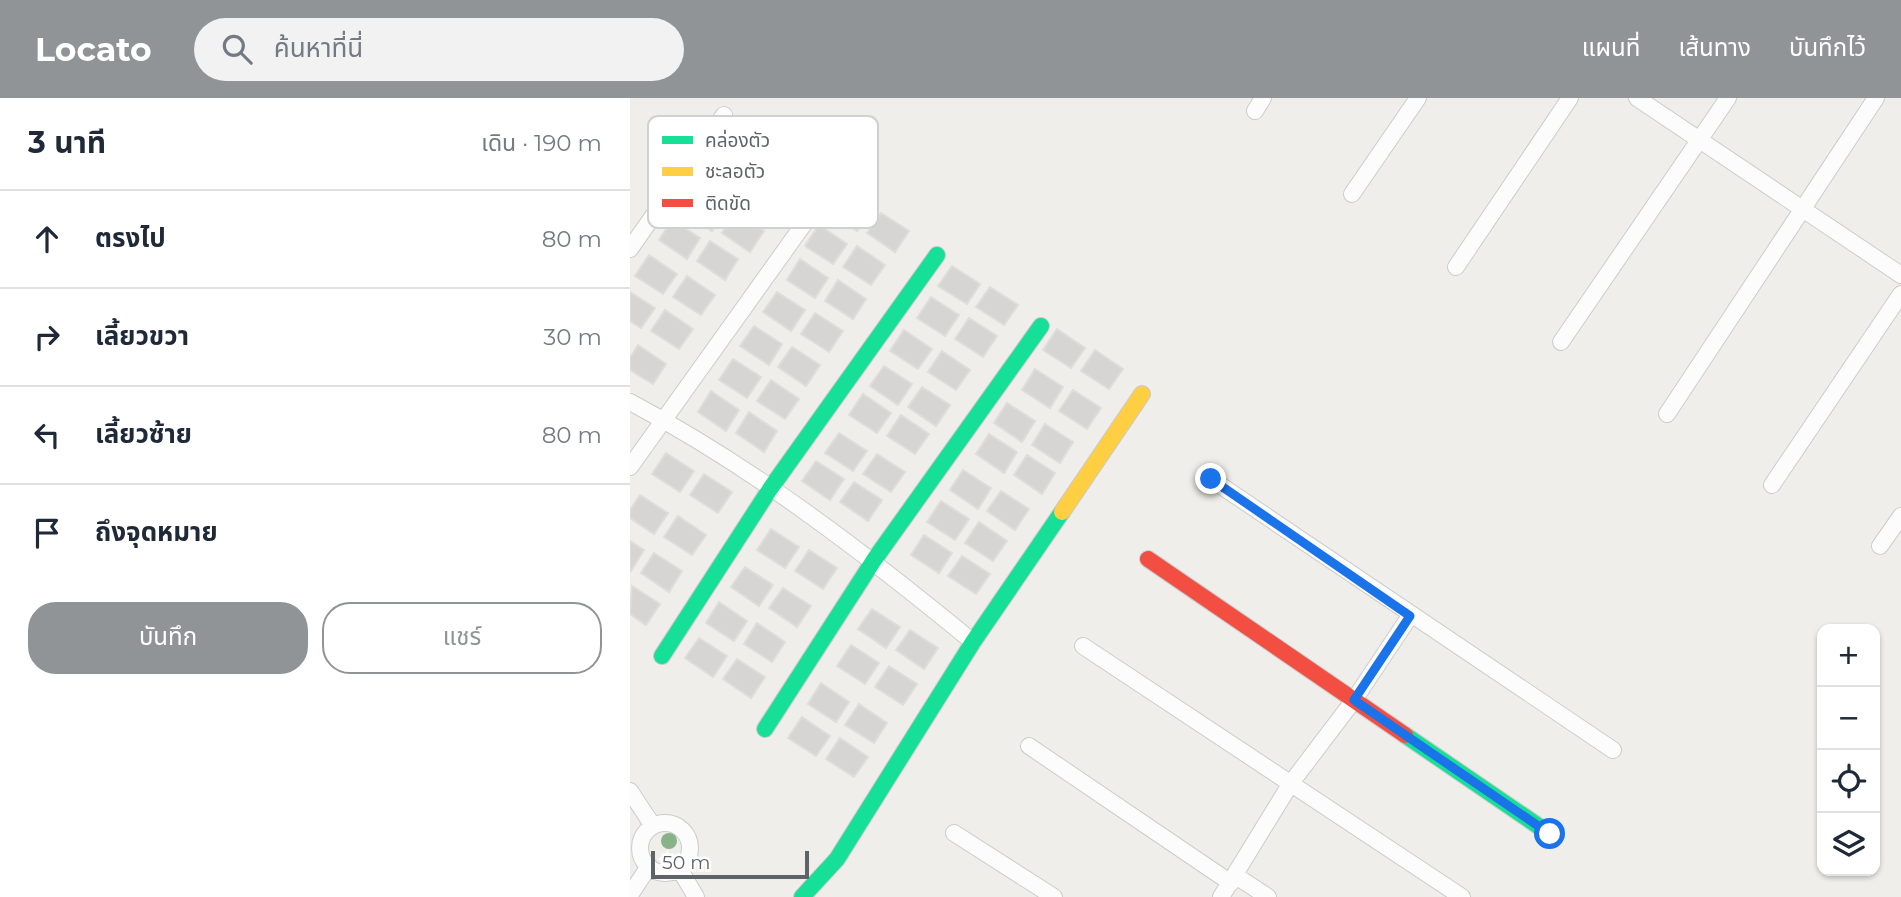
<!DOCTYPE html>
<html lang="th">
<head>
<meta charset="utf-8">
<style>
	:root { --surface:#fff; --page:#f2f2f3; --text:#1f2937; --muted:#747a83; --line:#e0e1e3; --accent:#919496 }
	body { margin:0; font-family:Montserrat,"Noto Sans Thai",sans-serif; background:var(--page); color:var(--text) }
	.controls { position:absolute; right:21px; bottom:21px; display:grid; overflow:hidden; border-radius:14px; box-shadow:0 2px 5px #0004 }
	.controls button { width:63px; height:63px; display:grid; place-items:center; padding:0; border:0; border-bottom:2px solid var(--line); background:var(--surface); color:var(--text); font:35px sans-serif }
	.scale { position:absolute; left:21px; bottom:18px; width:158px; box-sizing:border-box; padding-left:7px; border:4px solid #5f6368; border-top:0; font-size:19px; line-height:24px; white-space:nowrap; color:#5f6368; -webkit-text-stroke:5px #fff; paint-order:stroke }
	.stop { position:absolute; width:21px; height:21px; margin:-16px; border:5px solid #1a73e8; border-radius:50%; background:#fff }
	.stop.end { background:#1a73e8; border-color:#fff; box-shadow:0 2px 7px #0008 }
	.list { margin:0; padding:0; list-style:none }
	h2 { display:flex; justify-content:space-between; align-items:center; height:91px; margin:0; padding:0 28px; font-size:30px }
	h2 small { font-size:23px; font-weight:400; color:var(--muted) }
	.list li { display:grid; grid-template-columns:46px 1fr auto; gap:21px; align-items:center; box-sizing:border-box; height:98px; padding:0 28px; border-top:2px solid var(--line) }
	.list b { display:block; font-size:26px; white-space:nowrap }
	.list em { font-size:23px; font-style:normal; color:var(--muted) }
	.actions { display:flex; gap:14px; padding:21px 28px }
	.actions a { flex:1; padding:16px 0; border:2px solid var(--accent); border-radius:28px; text-align:center; font-size:24px; color:var(--accent) }
	.actions .main { background:var(--accent); color:#fff }
	.icon { flex:none; width:38px; height:38px; fill:none; stroke:currentColor; stroke-width:2; stroke-linecap:round; stroke-linejoin:round }
	.map { position:relative; flex:none; width:1271px; height:799px; overflow:hidden }
	header { display:flex; align-items:center; gap:42px; box-sizing:border-box; height:98px; padding:0 35px; background:var(--accent); color:#fff }
	header strong { font-size:33px }
	nav { display:flex; gap:38px; margin-inline-start:auto; font-size:24px }
	.search { width:490px; height:63px; background:var(--page); display:flex; align-items:center; gap:18px; box-sizing:border-box; padding:0 24px; border-radius:38px; color:var(--muted); font-size:26px }
	main { display:flex }
	aside { flex:1; background:var(--surface) }
	.map>svg:first-child { display:block }
	.building { fill:#d6d5d3; stroke:#deddd9; stroke-width:2 }
	.lines { fill:none; stroke-linecap:round; stroke-linejoin:round }
	.street-casing { stroke:#cbcccc; stroke-width:18 }
	.fast-casing { stroke:#cacacb; stroke-width:18 }
	.slow-casing { stroke:#cacacb; stroke-width:18 }
	.jam-casing { stroke:#cacacb; stroke-width:18 }
	.street { stroke:#fdfcfc; stroke-width:16 }
	.fast { stroke:#16e098; stroke-width:16 }
	.slow { stroke:#ffcf43; stroke-width:16 }
	.jam { stroke:#f24e42; stroke-width:16 }
	.tree { fill:#88b388 }
	.route { stroke:#1a73e8; stroke-width:9 }
	.key { fill:#fff; stroke:#cfd0d2; stroke-width:2 }
	.key-label { font-size:19px; fill:#5f6368 }
</style>
</head>
<body>
<header>
<strong>Locato</strong>
<div class="search"><svg class="icon" aria-label="search" viewBox="0 0 24 24"><circle cx="10" cy="10" r="6"/><path d="M15 15l6 6"/></svg>ค้นหาที่นี่</div>
<nav><a>แผนที่</a><a>เส้นทาง</a><a>บันทึกไว้</a></nav>
</header>
<main>
<aside>
<h2>3 นาที<small>เดิน · 190 m</small></h2>
<ul class="list">
<li><svg class="icon" aria-label="ahead" viewBox="0 0 24 24"><path d="M12 20V5M6 11l6-6 6 6"/></svg><div><b>ตรงไป</b></div><em>80 m</em></li>
<li><svg class="icon" aria-label="right" viewBox="0 0 24 24"><path d="M7 20v-9h11M14 6l5 5-5 5"/></svg><div><b>เลี้ยวขวา</b></div><em>30 m</em></li>
<li><svg class="icon" aria-label="left" viewBox="0 0 24 24"><path d="M17 20v-9H6M10 6l-5 5 5 5"/></svg><div><b>เลี้ยวซ้าย</b></div><em>80 m</em></li>
<li><svg class="icon" aria-label="arrive" viewBox="0 0 24 24"><path d="M6 21V4h12l-3 4 3 4H6"/></svg><div><b>ถึงจุดหมาย</b></div></li>
</ul>
<div class="actions"><a class="main">บันทึก</a><a>แชร์</a></div>
</aside>
<div class="map">
<svg width="1271" height="799" viewBox="0 0 1271 799">
	<rect width="100%" height="100%" fill="#efeeea"/>
	<!-- building -->
	<path class="building" d="M68,94L96,112L82,133L54,114Z
		M213,94L241,112L227,133L199,114Z
		M106,115L134,133L120,154L92,135Z
		M251,115L279,133L265,154L237,135Z
		M42,122L70,140L57,161L29,142Z
		M189,127L217,146L203,166L175,148Z
		M80,143L108,161L95,182L67,163Z
		M227,148L255,167L241,187L213,169Z
		M19,157L47,176L33,196L5,178Z
		M170,161L198,180L185,200L157,182Z
		M322,168L350,186L337,206L308,188Z
		M57,178L85,197L71,217L43,199Z
		M208,182L236,201L223,221L195,203Z
		M360,189L388,207L374,227L346,209Z
		M0,194L25,210L11,230L0,223Z
		M147,194L175,212L161,233L133,214Z
		M301,199L329,217L315,238L287,220Z
		M35,212L63,231L49,251L21,233Z
		M185,215L213,233L199,254L171,236Z
		M339,220L367,238L353,259L325,241Z
		M124,228L152,246L139,267L110,248Z
		M427,231L455,250L441,270L413,252Z
		M274,232L302,251L288,271L260,253Z
		M8,247L36,266L23,286L0,272V260Z
		M162,249L190,267L176,288L148,269Z
		M465,252L493,271L479,291L451,273Z
		M312,253L340,272L326,292L298,274Z
		M103,261L131,279L117,300L89,282Z
		M254,268L282,286L268,307L240,288Z
		M405,271L433,289L420,310L392,292Z
		M141,282L169,301L155,321L127,303Z
		M292,289L320,307L306,328L278,309Z
		M443,292L471,310L457,331L429,313Z
		M81,293L109,312L96,333L68,314Z
		M233,296L261,315L247,335L219,317Z
		M377,305L405,323L392,344L364,325Z
		M119,314L147,333L134,354L106,335Z
		M271,317L299,336L285,356L257,338Z
		M415,326L443,344L430,365L402,347Z
		M209,335L237,353L223,373L195,355Z
		M359,336L387,354L374,375L346,356Z
		M36,355L64,373L50,394L22,376Z
		M247,356L275,374L261,394L233,376Z
		M397,357L425,375L412,396L384,377Z
		M186,363L214,381L200,402L172,383Z
		M333,372L361,390L348,411L320,392Z
		M74,376L102,394L88,415L60,397Z
		M224,384L252,402L238,423L210,404Z
		M371,393L399,411L385,432L357,413Z
		M10,397L38,415L24,436L0,420V412Z
		M311,403L339,421L325,442L297,424Z
		M48,418L76,437L62,457L34,439Z
		M349,424L377,443L363,463L335,445Z
		M141,431L169,449L155,470L127,452Z
		M294,437L322,455L309,475L281,457Z
		M0,443L14,452L1,473L0,472Z
		M179,452L207,470L193,491L165,473Z
		M24,455L52,473L39,494L11,475Z
		M332,458L360,476L346,496L318,478Z
		M115,469L143,487L129,508L101,489Z
		M2,488L30,506L16,527L0,516Z
		M153,490L181,508L167,529L139,510Z
		M89,504L117,523L104,543L76,525Z
		M242,511L270,529L256,550L228,531Z
		M127,525L155,544L142,564L114,546Z
		M280,532L308,550L294,571L266,552Z
		M69,540L97,558L83,579L55,560Z
		M221,547L249,565L235,586L207,568Z
		M107,561L135,579L121,600L93,581Z
		M259,568L287,586L273,607L245,589Z
		M191,585L219,604L206,624L178,606Z
		M229,606L257,625L244,645L215,627Z
		M172,619L200,638L186,658L158,640Z
		M210,640L238,659L224,679L196,661Z"/>
	<g class="lines">
		<defs>
			<path id="street" d="M1007,0L1271,177
				M625,13L633,0
				M722,96L788,0
				M0,151L94,17
				M826,169L940,0
				M931,244L1098,0
				M0,304C123,369 236,456 343,544
				M1037,316L1246,0
				M0,369L206,81
				M581,381L983,652
				M1142,387L1271,196
				M1250,448L1271,418
				M453,548L832,799
				M399,648L601,785
				M0,693L23,728
				M10 750a25 25 0 1 1 50 0a25 25 0 1 1-50 0Z
				M324,735L424,799
				M49,770L66,799
				M606,778L638,799
				M0,797L19,768
				M591,799L661,685L724,602L780,518"/>
			<path id="fast" d="M32,558L140,391L307,157
				M135,631L244,462L411,228
				M775,637L920,736
				M172,799L207,761L343,544L432,414"/>
			<path id="slow" d="M432,414L512,296"/>
			<path id="jam" d="M518,461L775,637"/>
		</defs>
		<!-- street casing -->
		<use href="#street" class="street-casing"/>
		<!-- fast casing -->
		<use href="#fast" class="fast-casing"/>
		<!-- slow casing -->
		<use href="#slow" class="slow-casing"/>
		<!-- jam casing -->
		<use href="#jam" class="jam-casing"/>
		<!-- street -->
		<use href="#street" class="street"/>
		<!-- fast -->
		<use href="#fast" class="fast"/>
		<!-- slow -->
		<use href="#slow" class="slow"/>
		<!-- jam -->
		<use href="#jam" class="jam"/>
	</g>
	<!-- trees -->
	<circle class="tree" cx="39" cy="743" r="8"/>
	<g class="lines">
		<!-- route -->
		<path class="route" d="M581,381L780,518L724,602L920,736"/>
	</g>
	<!-- legend -->
	<rect x="18" y="18" width="230" height="112" rx="10" class="key"/>
	<rect x="32" y="38" width="31" height="8" fill="#16e098"/>
	<rect x="32" y="69" width="31" height="9" fill="#ffcf43"/>
	<rect x="32" y="101" width="31" height="8" fill="#f24e42"/>
	<g class="key-label">
		<text x="75" y="49">คล่องตัว</text>
		<text x="75" y="80">ชะลอตัว</text>
		<text x="75" y="112">ติดขัด</text>
	</g>
</svg>
<div class="controls">
<button>+</button>
<button>−</button>
<button><svg class="icon" aria-label="locate" viewBox="0 0 24 24"><circle cx="12" cy="12" r="6"/><path d="M12 2v4M12 18v4M2 12h4M18 12h4"/></svg></button>
<button><svg class="icon" aria-label="layers" viewBox="0 0 24 24"><path d="M12 4l9 5-9 5-9-5zM3 14l9 5 9-5"/></svg></button>
</div>
<div class="scale">50 m</div>
<div class="stop" style="left:920px;top:736px"></div>
<div class="stop end" style="left:581px;top:381px"></div>
</div>
</main>
</body>
</html>
